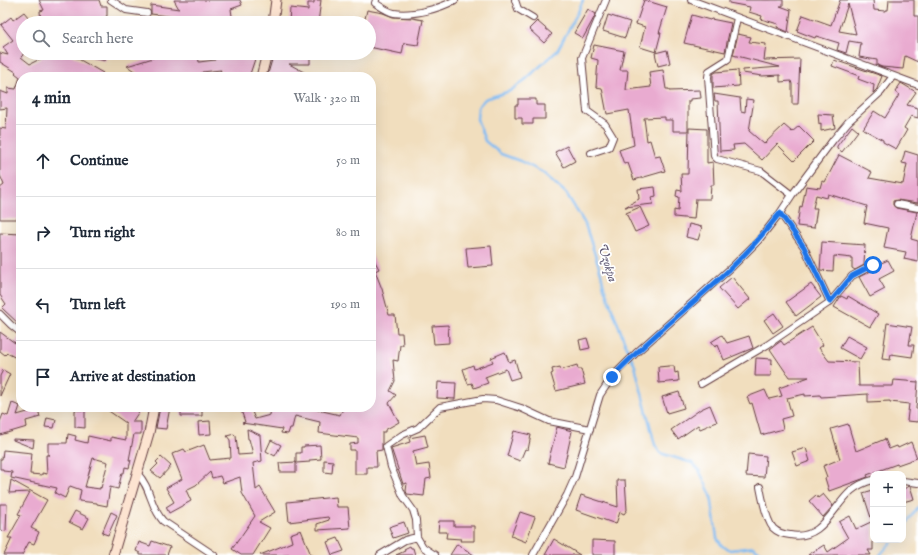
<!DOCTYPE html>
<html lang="en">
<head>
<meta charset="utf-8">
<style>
	:root { --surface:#fff; --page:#f6f6f7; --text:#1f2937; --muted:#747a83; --line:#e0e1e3 }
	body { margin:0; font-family:"IM FELL English",serif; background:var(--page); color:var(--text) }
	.controls { position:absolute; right:12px; bottom:12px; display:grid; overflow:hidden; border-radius:8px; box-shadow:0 4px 16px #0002 }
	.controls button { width:36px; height:36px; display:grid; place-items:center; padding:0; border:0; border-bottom:1px solid var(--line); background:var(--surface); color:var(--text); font:20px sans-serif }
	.stop { position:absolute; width:12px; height:12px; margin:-9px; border:3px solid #1a73e8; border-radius:50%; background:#fff }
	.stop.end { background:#1a73e8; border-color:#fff; box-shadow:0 1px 4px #0008 }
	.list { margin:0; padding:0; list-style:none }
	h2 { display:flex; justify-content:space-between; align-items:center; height:52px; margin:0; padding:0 16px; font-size:17px }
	h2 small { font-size:13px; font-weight:400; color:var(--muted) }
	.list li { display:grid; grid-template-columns:26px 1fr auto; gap:12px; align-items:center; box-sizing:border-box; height:72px; padding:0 16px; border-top:1px solid var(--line) }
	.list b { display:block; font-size:15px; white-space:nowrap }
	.list em { font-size:13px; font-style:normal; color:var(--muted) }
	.icon { flex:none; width:22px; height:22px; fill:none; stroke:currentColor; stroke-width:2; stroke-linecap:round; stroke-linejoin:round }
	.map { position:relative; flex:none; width:918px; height:555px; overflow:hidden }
	.search { position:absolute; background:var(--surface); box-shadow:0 4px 16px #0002; left:16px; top:16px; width:360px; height:44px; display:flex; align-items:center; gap:10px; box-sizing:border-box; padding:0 14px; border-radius:22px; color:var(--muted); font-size:15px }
	.panel { position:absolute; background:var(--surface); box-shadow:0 4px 16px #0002; left:16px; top:72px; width:360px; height:340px; border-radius:16px }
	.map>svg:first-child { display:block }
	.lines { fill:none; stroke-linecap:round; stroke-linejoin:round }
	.stream { stroke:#81bcf3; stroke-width:2.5 }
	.building { fill:#e9abd0; fill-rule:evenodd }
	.minor-casing { stroke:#633c41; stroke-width:8 }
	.secondary-casing { stroke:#633c41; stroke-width:11 }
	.minor { stroke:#fff; stroke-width:6 }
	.secondary { stroke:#fde4d1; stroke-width:9 }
	.route { stroke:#1a73e8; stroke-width:5 }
	.labels { text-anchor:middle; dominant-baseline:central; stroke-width:3.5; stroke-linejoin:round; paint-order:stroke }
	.water-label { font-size:13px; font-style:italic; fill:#5d5671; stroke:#fff }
</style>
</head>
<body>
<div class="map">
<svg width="918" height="555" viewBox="0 0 918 555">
	<rect width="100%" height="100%" fill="#fff"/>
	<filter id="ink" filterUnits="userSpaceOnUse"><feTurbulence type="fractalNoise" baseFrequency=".025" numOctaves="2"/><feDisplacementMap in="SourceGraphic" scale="8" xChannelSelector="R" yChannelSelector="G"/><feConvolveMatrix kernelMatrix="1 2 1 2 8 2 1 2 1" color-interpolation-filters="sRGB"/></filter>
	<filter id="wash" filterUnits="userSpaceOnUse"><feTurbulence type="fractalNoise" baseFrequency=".012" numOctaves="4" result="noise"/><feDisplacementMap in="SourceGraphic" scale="16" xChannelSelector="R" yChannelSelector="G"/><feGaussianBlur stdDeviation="0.9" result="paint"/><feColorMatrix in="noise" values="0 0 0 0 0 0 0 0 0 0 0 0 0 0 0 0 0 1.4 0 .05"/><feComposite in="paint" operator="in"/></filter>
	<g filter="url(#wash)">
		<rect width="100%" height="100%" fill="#f1debe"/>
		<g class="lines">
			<!-- stream -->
			<path class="stream" d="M583,0L578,12L557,51L525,80L510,91L485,99L478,107L477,119L485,141L501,154L520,161L542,172L566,193L585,224L601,273L604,287L625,343L635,366L655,445L660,453L692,463L699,470L711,495L717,538L722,546L730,550L753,547L765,555
				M903,528L918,507
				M880,555L893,540"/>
		</g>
		<g id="blocks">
			<!-- building -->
			<path class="building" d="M39,0H99L101,6H107V16H106V23H41L40,11L44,10Z
				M174,0H240L242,5L231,9L233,23L182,21V18L175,19V17L151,14V5L179,9Z
				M314,0H321L318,23L289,22L290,8L308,10V3H314Z
				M644,0L667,7L659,33H661L656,52L640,47L645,27L636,24Z
				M729,0H783V6H780L791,10L788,32L777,27L778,24L761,19L762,16L749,12L750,7L729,3Z
				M840,0H873L874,10L886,11V10H888L889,0H914V16H918V62L905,56L903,69L882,67L877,65V60L859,57L861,43L849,41L846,53L837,50L839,43L816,36L815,38L797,31L803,15L831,25ZM848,4L856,34L839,31Z
				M588,9L596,14L583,38L574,33Z
				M367,10L383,13L393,17L412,18L423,20L418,45L404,43L402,54L369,47V23H364Z
				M24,12L33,23H23V55L21,57L30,64L42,58L39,53H68L103,73L100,77H21V219H0V188L4,185L0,175V128L6,129L7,108L0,109V91L8,94V88L16,89L20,77L15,73L16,72L0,62V53L8,55L3,47L13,40L1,25L11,17L13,20Z
				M608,15L630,22L625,38L603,31Z
				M692,15L710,20L711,19L731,23L725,52L684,43Z
				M537,21L552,34L544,43L529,29Z
				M738,34L751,37L749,42L766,44L764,60L800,59L798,104H792V84L791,81L780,82V75L762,76L743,73V70L780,67L733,55Z
				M594,45L624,51L620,70H628L626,90L651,87L649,72L663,70L666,89H669V91L700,90L701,98L690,99V101H688V131H673V120H665V117L644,118L647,141L650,140L655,157L660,156L665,171L634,180L628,163L624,164L619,150L634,145L629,110L607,114L602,88L596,87L598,60L591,58Z
				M667,50L670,63L658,66L655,53Z
				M84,53H107L105,61L84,55Z
				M159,53H193V55H198L199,62L215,60L214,53H236L248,56L249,53H257L249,77H233L220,72L221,70L202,72L203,77H143L127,66L153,58L152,55Z
				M274,53H310V64H289L313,77H267Z
				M834,60L882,76L877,89L873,93L874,85L858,79L859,76L832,66Z
				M738,70L739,86L713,88V74L716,72Z
				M901,83L916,92L907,105L918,108V118L911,116L904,128L907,130L896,149L883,142V140L863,129L874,111L885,118L899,95L895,92Z
				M714,94L740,98L741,111L745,112L746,99L754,100L749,131L764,144L784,125L792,132L799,126L814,141L794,161L777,144L762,160L744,144L733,145L734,150L720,151L718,101H715Z
				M518,99H536V105H545V119H533V124H522V118H515V105H518Z
				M818,114L833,115L835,128L821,131V123L819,124Z
				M852,126L858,131L842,152L837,148V146Z
				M689,128L707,129V163L713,162L714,185H711L710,199H696L694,219L674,217V210L678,211L679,197L676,196L677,190L682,191L681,174H688Z
				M567,146L575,161L564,167L555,152Z
				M905,151L918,155V203L897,200L893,201V205L896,208L917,212L911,239L918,241V262L904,259L906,252L884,248L888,228L864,223L867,206L828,194L827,198L816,195L813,208H817L814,228L797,226L800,206L802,207L806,186L820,188L822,181L825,182L839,155L872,172L869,178L903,184L907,164L902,163Z
				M655,187L656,196L652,197L653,204L625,207L639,199L638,189Z
				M640,207L649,226L635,232L626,213Z
				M689,224L702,227L698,240L686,237Z
				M0,233L21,234V326L2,308L6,304L0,295Z
				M822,242L865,245L864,265L855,270L852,268V258L834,256L833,271L820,270Z
				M491,246L493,266L468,268L466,248Z
				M371,254L379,269L375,271L382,289L389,315H395L397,333H402L403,345H400L398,361L393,360L395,381L390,391L396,395L389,403L399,422L385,430V432H382V450L376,451L377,467H367V474H355V450H350V444L358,443V438L319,433L320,422L295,416L292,428H290L288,434L281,433L282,429L242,423L245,422L240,407H250L255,419L270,415L271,407H305L340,415L344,407H371Z
				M888,260L894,271L879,279L885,289L870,297L859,277L875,269L877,265Z
				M732,277L750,299L738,309L719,288Z
				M811,284L821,297L796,316L786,302Z
				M841,296L847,299L848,296L878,314L870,327L834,307Z
				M774,313L783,326L773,333L764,320Z
				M887,323L912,327L909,345H914L912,357L891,354L890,360L882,359Z
				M448,325L449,343L434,344L432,326Z
				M812,327L823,345L819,348L829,361L858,362L859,386H893L894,380L918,382L916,409H918V422L907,421L909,404L890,402V401L868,402V394L821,397L820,395L805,396V394L787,398L792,416L781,419L783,429L761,435L752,403L750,404L747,397L765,390L769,399L782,396L779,388L809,377H789L770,349L781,341L784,345Z
				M0,332L15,343L19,337H21V353L18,359L7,353L5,355L0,351Z
				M722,335L727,343L749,336L753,348L724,360L718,345L715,347L711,342Z
				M847,336L867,347L860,359L840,348Z
				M587,338L590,348L581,350L579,340Z
				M505,352L509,362L515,360L520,377L510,380L506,369L485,377L488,383L474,388L472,383L468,384L463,369L473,365L474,369L493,362L491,358Z
				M756,358L772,359L771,376H755Z
				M577,365L578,369H581L585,384L556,391L551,374L553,373L552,369L560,367L561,370Z
				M669,366H674L675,373L678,372L679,381L659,383L658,367Z
				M3,370L10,374L0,396V376Z
				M438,382L456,383L455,399L437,398Z
				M679,392L684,408L667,413L662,397Z
				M12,403L20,406L17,415L38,409L40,417L26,421L27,427L0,435V422L3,414L8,416Z
				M710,405L717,422L700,429L698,425L678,439L671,430L701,409Z
				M103,407H142L132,422H141V434H134L129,460H131L129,468L125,467L124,473H122L118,489L110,487L107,506L97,504V503L79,501L81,490L70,486L65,498L55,493L57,488L11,478L12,472L3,471V469H0V459H2L3,450L32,453L30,474L42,475V473L47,474L46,455H49H48V443H67L68,434L76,436L75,440L87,443L88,436L111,441V437L126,440V423ZM93,458L108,462L101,488L100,487V489L85,487Z
				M160,407H170L166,429L156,428Z
				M181,407H202V416H181Z
				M75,410H85V428L75,427Z
				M47,418L56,420L54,428L45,427Z
				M210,421L211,434L199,435L198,422Z
				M848,424L856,451L885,439L889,449L897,446L898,448L911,442L917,458L897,465V464L867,475L868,477L829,491L825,478L827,477L823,466L840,459L831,429Z
				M557,427L572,431L564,467L548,463Z
				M247,429L260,435L262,461L253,463L256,490L260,487L275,512L259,522L270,528L253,555H241L232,549L255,516L242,493L240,477L223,483L220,476L212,478L210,472L196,485L186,490L191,501L169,513L166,507L174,502L166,488L182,479L172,454L184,449L186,452L204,445L210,460L231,458L230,440L227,436L234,434L236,436L238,455L253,454L249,439H248Z
				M514,431L531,435L528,450L525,449L520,461L507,456Z
				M425,435L428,447L413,451L416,466L429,464L431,478L426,479L424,496L407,494L406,491L407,483L403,484L391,448L410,442L409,438Z
				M13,439L34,440L33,448L13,440Z
				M271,440L281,445L275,456L266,451Z
				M320,445L321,459L310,460V462L296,463V453H301V447H304V446Z
				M806,448L810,461L797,466L792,452Z
				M748,454L766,456L764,477L746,476Z
				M161,457L171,466L160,478L151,471L158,464L156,462Z
				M324,460L333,461L332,473L324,472Z
				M296,462V472H280L279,463Z
				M11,480L47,500L31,528L39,532L34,544L29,542L22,555H4L12,538H8L21,515L18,514L30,492L9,493Z
				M617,480H625L627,510L624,514L620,512L616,524L576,510L581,495L618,507Z
				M910,486L914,499L903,502V489Z
				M873,490V521H872L863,493Z
				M823,494L833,506L823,517L809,501L816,495L818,498Z
				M336,497L337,507H348L350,528L317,530V524L329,520L328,517L289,522L287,502Z
				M0,504H7L6,531L0,530Z
				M75,511L89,518L83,529L69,522Z
				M111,512L117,515L108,535L102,533Z
				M520,512L535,517L526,542L511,536Z
				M850,516L856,529L873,521V550H868L871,555H808L824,545L828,552L848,538L839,522Z
				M439,521H454V526H474V541H460L461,539L446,538L447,532H438Z
				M404,522L408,533L393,538L389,527Z
				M301,530L311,555H260L292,542L290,534Z
				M338,538L344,551L332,555L327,542Z
				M554,539L580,555H545Z
				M592,540L615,541V555H592Z
				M152,541L170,547L167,555H140V553L136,551L139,542L150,546Z
				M457,544L474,555H450Z
				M410,546L411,548H413L415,555H396L405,551L404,549Z"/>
		</g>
	</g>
	<g filter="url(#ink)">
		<use href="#blocks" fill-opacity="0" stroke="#633c41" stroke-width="1"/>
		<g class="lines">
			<defs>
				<path id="minor" d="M111,0L126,10L147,13
					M376,0L375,3C381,7 388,12 394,13C411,16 440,9 455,0
					M515,0L518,9L533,18
					M691,0L918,85
					M737,18L728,59L709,71L708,77L714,156L717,159L761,171L792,195
					M591,153L609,147L613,137L605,124L587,111L582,58L606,0
					M897,204L918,208
					M780,213L804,247L830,302
					M0,314L11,325L21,333
					M701,384L767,345L830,302L852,276L873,265
					M137,473C152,489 149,505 163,521L214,555
					M903,481L918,483
					M760,487C762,497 766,520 773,528C778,533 783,534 790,535C822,541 832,508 851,491C858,485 865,482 873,480
					M380,555L405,540L417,537
					M435,555L423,547L417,537L416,520L413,510L403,496L391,467L386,446L402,435L418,428L440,407L483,399L496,400L521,408L549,421L590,429
					M533,555L567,495L575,477L600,395L612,377L636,353L732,267L758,241L780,213L792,195L833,140L848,122L881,92L893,76"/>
				<path id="secondary" d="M273,23L276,0
					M261,77L267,53
					M113,555L149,433L154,407"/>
			</defs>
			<!-- minor casing -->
			<use href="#minor" class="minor-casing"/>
			<!-- secondary casing -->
			<use href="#secondary" class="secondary-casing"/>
			<!-- minor -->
			<use href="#minor" class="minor"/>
			<!-- secondary -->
			<use href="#secondary" class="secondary"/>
		</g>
	</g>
	<g class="lines" filter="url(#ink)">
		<!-- route -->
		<path class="route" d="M612,377C649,338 692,305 731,268C749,251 765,232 780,213L804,247L830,302L852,276L873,265"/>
	</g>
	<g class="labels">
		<!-- water labels -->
		<g class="water-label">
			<text transform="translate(607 263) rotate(73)">Uzokpa</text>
		</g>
	</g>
</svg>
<div class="controls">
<button>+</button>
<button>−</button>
</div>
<div class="stop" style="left:873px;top:265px"></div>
<div class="stop end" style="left:612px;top:377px"></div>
<div class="search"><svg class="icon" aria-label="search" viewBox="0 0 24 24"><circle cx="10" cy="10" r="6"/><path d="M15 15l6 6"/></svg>Search here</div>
<section class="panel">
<h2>4 min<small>Walk · 320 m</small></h2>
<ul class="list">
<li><svg class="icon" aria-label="ahead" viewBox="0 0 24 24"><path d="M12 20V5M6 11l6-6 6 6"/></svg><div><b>Continue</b></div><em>50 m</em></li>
<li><svg class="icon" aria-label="right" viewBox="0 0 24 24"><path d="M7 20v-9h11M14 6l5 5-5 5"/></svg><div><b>Turn right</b></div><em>80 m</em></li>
<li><svg class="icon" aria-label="left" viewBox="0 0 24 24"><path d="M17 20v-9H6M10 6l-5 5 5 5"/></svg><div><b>Turn left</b></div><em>190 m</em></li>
<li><svg class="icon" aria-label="arrive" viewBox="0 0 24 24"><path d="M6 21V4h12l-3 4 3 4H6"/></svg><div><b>Arrive at destination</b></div></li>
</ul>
</section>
</div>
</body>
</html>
